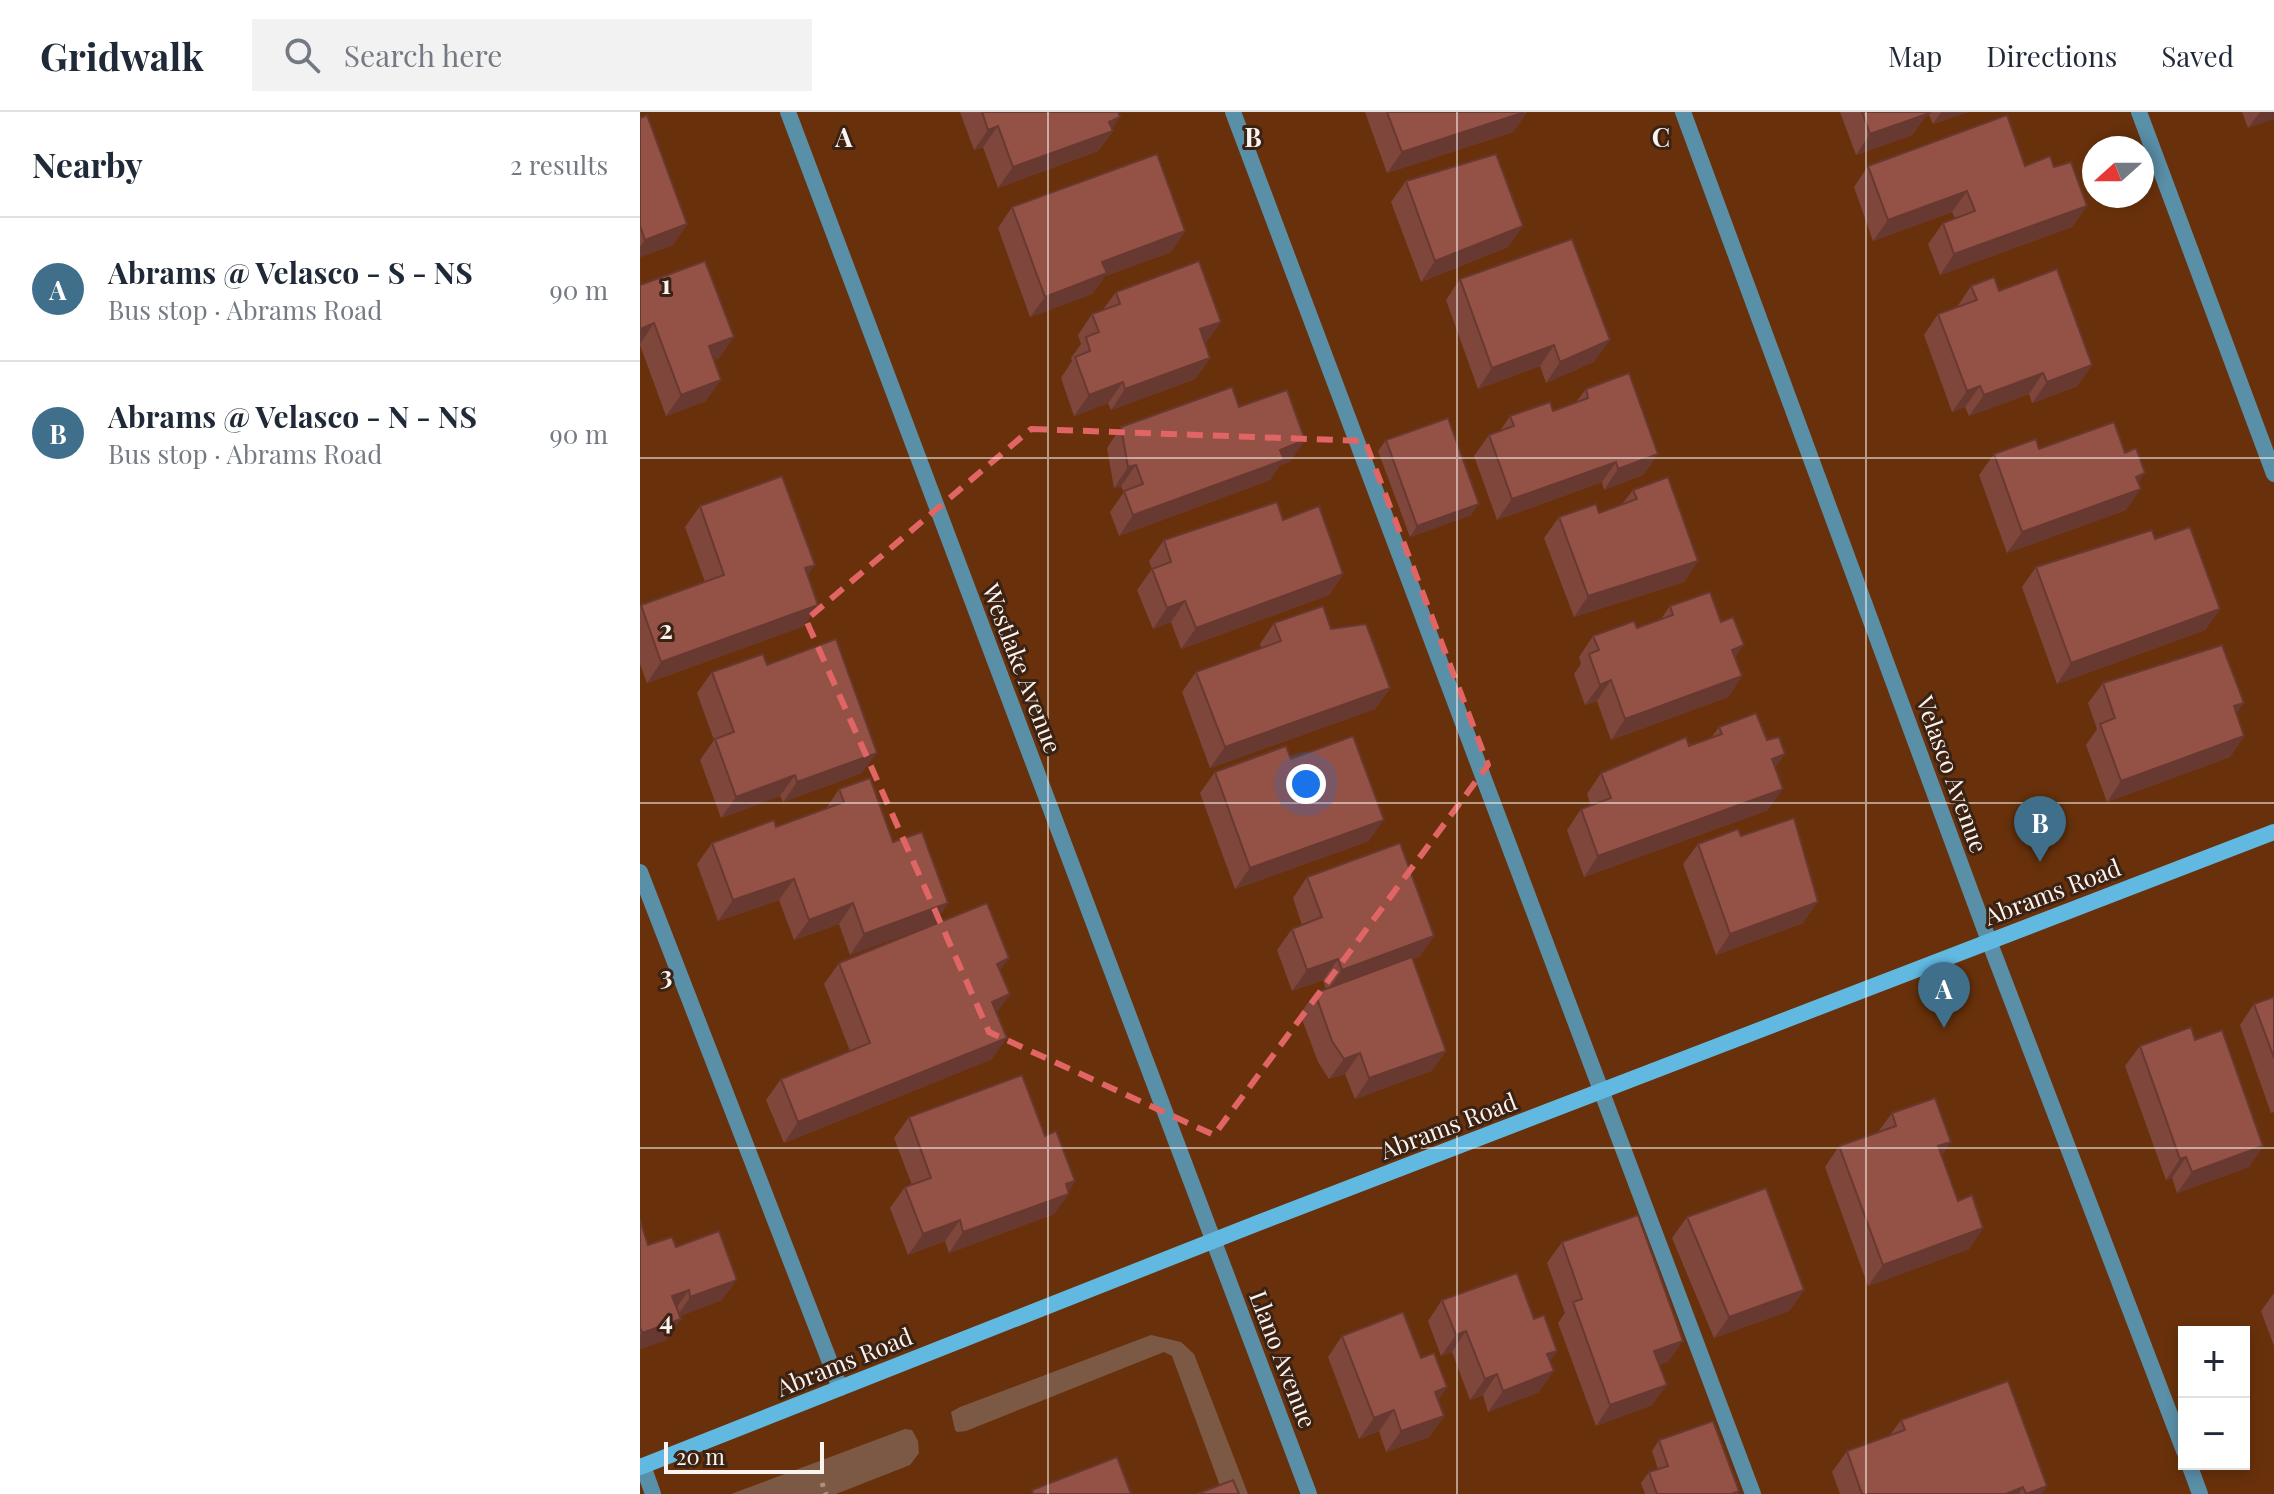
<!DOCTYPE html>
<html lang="en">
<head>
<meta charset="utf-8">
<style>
	:root { --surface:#fff; --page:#f2f2f3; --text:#1f2937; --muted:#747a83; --line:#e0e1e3; --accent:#3f6f8a }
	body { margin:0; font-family:"Playfair Display",serif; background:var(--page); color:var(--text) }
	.controls { position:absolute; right:24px; bottom:24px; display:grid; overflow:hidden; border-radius:0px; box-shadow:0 4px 12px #0003 }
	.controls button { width:72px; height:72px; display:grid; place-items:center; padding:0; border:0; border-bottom:2px solid var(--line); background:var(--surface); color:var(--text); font:40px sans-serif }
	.compass { position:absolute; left:1442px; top:24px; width:72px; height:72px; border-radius:50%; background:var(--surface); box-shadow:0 4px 12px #0003; rotate:249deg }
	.scale { position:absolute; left:24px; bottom:20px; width:160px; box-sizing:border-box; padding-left:8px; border:4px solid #faf3ef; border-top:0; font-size:22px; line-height:28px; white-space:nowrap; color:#faf3ef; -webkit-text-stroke:6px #3b2213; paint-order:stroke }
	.you { position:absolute; left:666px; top:672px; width:28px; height:28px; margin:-20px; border:6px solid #fff; border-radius:50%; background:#1a73e8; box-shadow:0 0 0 12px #1a73e833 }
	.badge { display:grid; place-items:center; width:52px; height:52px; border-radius:50%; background:var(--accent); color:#fff; font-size:26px; font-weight:700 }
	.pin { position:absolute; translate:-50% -66px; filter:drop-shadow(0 2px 4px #0008) }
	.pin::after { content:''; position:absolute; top:42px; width:28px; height:24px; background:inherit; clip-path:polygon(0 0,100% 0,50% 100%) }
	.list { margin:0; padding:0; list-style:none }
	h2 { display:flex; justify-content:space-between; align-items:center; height:104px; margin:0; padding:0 32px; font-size:34px }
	h2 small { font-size:26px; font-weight:400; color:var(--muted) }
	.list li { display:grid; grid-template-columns:52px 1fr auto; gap:24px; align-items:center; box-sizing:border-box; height:144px; padding:0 32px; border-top:2px solid var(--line) }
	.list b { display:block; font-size:30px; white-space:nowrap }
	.list p { margin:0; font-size:26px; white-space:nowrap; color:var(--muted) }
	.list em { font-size:26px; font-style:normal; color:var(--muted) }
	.icon { flex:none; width:44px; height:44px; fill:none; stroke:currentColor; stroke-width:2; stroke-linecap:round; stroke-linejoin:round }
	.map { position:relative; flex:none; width:1634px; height:1382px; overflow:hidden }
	header { display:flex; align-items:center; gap:48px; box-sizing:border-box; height:112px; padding:0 40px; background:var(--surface); border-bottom:2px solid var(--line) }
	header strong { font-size:38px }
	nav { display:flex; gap:44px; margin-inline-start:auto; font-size:28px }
	.search { width:560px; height:72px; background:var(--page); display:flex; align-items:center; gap:20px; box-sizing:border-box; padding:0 28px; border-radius:0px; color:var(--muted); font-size:30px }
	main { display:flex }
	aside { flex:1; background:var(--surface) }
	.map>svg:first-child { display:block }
	.green { fill:#7c5945 }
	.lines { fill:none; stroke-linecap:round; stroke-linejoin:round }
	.path { stroke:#b1927d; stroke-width:5; stroke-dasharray:4 6; stroke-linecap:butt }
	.service { stroke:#5a8fa8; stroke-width:16 }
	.minor { stroke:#5a8fa8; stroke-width:16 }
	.secondary { stroke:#61b9e1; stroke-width:16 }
	.wall { fill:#7f463c }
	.shaded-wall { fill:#683931 }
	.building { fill:#945146; stroke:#683931; stroke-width:2 }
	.marked { fill:none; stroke:#e16564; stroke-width:6; stroke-dasharray:16 10; stroke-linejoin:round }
	.grid { fill:none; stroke:#faf3ef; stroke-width:2; stroke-opacity:0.55 }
	.labels { text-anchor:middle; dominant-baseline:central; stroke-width:6; stroke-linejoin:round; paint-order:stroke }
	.street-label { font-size:24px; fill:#faf3ef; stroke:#3b2213 }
	.grid-label { font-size:26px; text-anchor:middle; font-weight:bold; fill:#faf3ef; stroke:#3b2213; stroke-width:6; stroke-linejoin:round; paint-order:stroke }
</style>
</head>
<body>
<header>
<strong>Gridwalk</strong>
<div class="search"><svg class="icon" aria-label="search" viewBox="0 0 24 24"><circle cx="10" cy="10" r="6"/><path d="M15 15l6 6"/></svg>Search here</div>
<nav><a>Map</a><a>Directions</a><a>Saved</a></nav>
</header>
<main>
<aside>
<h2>Nearby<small>2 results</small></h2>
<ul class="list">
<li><span class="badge">A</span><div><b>Abrams @ Velasco - S - NS</b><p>Bus stop · Abrams Road</p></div><em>90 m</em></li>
<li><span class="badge">B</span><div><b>Abrams @ Velasco - N - NS</b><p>Bus stop · Abrams Road</p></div><em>90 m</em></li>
</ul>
</aside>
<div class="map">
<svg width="1634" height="1382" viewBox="0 0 1634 1382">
	<rect width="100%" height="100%" fill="#68310b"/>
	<!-- green -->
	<path class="green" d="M511,1223L541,1230L554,1242L608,1382H583L532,1244L524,1240L326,1319L317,1320L315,1318L311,1300L320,1295Z
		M265,1317L272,1318L278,1329L279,1341L270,1353L196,1382H91Z"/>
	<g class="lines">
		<!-- path -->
		<path class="path" d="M182,1371L186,1382"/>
		<!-- service -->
		<path class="service" d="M593,0L1113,1382
			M1499,0L1634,362
			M0,760L200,1276
			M3,1354L13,1382"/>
		<!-- minor -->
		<path class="minor" d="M148,0L669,1382
			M1043,0L1349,829L1544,1339
			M1549,1352L1560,1382"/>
		<!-- secondary -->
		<path class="secondary" d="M0,1355L618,1111L1634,720"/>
	</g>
	<!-- wall -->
	<path class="wall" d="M320,0H478L472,17L473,19L458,39L358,76L343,35L334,38Z
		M725,0H887L873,20L747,61Z
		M1200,0H1328L1293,12L1289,3L1285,5L1272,23L1216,43Z
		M1602,0H1634L1608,16Z
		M0,6L47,112L33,133L0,145Z
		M1228,54H1385L1414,55L1447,94L1432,115L1300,163L1288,132L1303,111L1315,106L1312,100L1233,129L1214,75Z
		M766,69L868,135L781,170L751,90Z
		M372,95L545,119L531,140L465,164L452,182L390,205L358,116Z
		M820,167L955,249L906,271L900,254L838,277L806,188Z
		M0,173L94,225L79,246L74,248L66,289L26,304L0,233Z
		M1331,174L1359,179L1438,274L1392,291L1389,282L1329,304L1325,295L1312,300L1284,223L1298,202L1317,195Z
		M476,180L566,231H565L570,246L555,267L471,298L468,291L434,304L421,266L432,249L431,246L441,232L438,223L452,202L462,199Z
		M946,277L1018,342L1003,363L964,378L962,370L857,408L834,344L849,323L860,319L870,304L913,299L936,290Z
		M599,295L651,349L640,353L630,368L479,424L470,400L484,380L481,374L474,376L467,336L481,315Z
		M746,328L831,403L770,425L738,339Z
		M1399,337L1499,371L1486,398L1367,441L1339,363L1354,342Z
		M993,378L1058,449L1044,470L934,505L904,426L919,405L959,401L982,392Z
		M60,394L168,463L164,514L7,571L0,552V494L65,470L45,415Z
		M643,408L703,462L689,483L541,537L531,510L513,517L497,478L512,457L509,449L524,428Z
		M1515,427L1580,497L1565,518L1417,572L1382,475L1396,455Z
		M1030,494L1095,545L1102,564L1088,585L971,628L957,589L945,593L934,562L941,552L939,545L953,524L997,516L1021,507Z
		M634,511L691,517L750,576L735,597L570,656L542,580L556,560L621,536L620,532Z
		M127,553L222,661L143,690L140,684L81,706L60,648L74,628L57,581L72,560Z
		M1463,571L1596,601L1604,624L1590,645L1467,690L1446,633L1457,617L1448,591Z
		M1079,615L1135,656L1128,698L944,765L927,718L941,697L951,694L947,682L961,661L1071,626Z
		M651,647L729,729L595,777L560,681L575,660Z
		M199,677L253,730L308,791L294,812L210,843L199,812L154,828L139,788L78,809L57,752L72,731L136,715L186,697Z
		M1058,732L1163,811L1076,843L1043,752Z
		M667,765L794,824L779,845L773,847L806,939L791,959L715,987L705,962L689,967L678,950L660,902L675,881L686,877L683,868L652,879L637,838L652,817L662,813L653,786Z
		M199,851L360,859L370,882L356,901L352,947L144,1031L126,988L141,967L210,939L184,872Z
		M1634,885V1000L1631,1001L1600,913L1614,892Z
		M1555,928L1623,1034L1609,1055L1537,1081L1532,1066L1526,1068L1485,954L1500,934Z
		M1252,1001L1301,1044L1318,1089L1343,1116L1329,1137L1228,1174L1185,1055L1199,1034L1238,1020Z
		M269,1005L405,1024L435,1069L414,1102L309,1141L305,1129L268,1143L250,1096L265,1075L272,1073L254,1026Z
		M1047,1105L1164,1178L1149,1199L1074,1226L1032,1126Z
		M0,1108L8,1133L36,1135L82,1188L40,1204L26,1228L0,1237Z
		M922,1130L1028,1250L1019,1253L1012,1293L956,1314L918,1211L925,1201L907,1151Z
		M1634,1181V1234L1621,1199Z
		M802,1188L894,1207L917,1239L910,1249L899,1280L848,1300L843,1283L830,1288L812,1240L801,1244L788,1209Z
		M702,1224L781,1246L807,1275L798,1288L804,1304L789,1325L746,1340L739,1319L719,1327L688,1245Z
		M1261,1308L1407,1374L1401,1382H1200L1192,1360L1207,1339L1250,1323Z
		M1019,1328L1099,1379L1097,1382H1005L1001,1371L1009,1360L1018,1357L1012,1339Z"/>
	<!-- shaded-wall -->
	<path class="shaded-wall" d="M887,0L873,20L747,61L762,40Z
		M1276,0H1292L1289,3L1285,5L1272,23L1216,43L1230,22Z
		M1301,0H1328L1293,12Z
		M1620,0H1634V7L1608,16Z
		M480,5L470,20L473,19L458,39L358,76L373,55Z
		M358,14L343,35L334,38L348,18Z
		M1327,79L1312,100L1233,129L1248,108Z
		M1447,94L1432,115L1300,163L1314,142Z
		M47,112L33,133L0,145V135L5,128Z
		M883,114L868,135L781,170L795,149Z
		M545,119L531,140L465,164L452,182L390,205L405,185L462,150Z
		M581,210L566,231L545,238L560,217Z
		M14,211L0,232V217Z
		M94,225L79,246L54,255L69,234Z
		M970,228L955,249L906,271L920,250Z
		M914,233L900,254L838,277L852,256Z
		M570,246L555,267L471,298L485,277Z
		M1452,253L1438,274L1392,291L1407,270Z
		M1403,261L1389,282L1329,304L1344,283Z
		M81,268L66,289L26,304L41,283Z
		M483,270L468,291L434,304L449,283Z
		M1340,274L1325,295L1312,300L1327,279Z
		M665,328L651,349L640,353L630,368L479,424L493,403L640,338Z
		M1018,342L1003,363L964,378L978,357Z
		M976,350L962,370L857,408L872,387Z
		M496,353L481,374L474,376L488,355Z
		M1505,361L1492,380L1501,377L1486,398L1367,441L1382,420Z
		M839,392L831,403L770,425L777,414Z
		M1058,449L1044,470L934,505L948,484Z
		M175,453L160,474L165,456Z
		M703,462L689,483L541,537L556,516Z
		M545,489L531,510L513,517L527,496Z
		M178,493L164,514L7,571L21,550Z
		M1580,497L1565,518L1417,572L1431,551Z
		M1104,533L1089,554L1092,538Z
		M1102,564L1088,585L971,628L985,607Z
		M971,568L957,589L945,593L960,573Z
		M750,576L735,597L570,656L585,635Z
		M1604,591L1589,612L1594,594Z
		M1604,624L1590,645L1467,690L1481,669Z
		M237,641L222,661L143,690L157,670Z
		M1145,642L1130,663L1132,647Z
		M155,663L140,684L81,706L96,685Z
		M1143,677L1128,698L944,765L958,744Z
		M744,708L729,729L595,777L610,756Z
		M154,767L139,788L78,809L93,788Z
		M1178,790L1163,811L1076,843L1090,822Z
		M213,791L199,812L154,828L169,808Z
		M308,791L294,812L210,843L224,822Z
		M794,824L779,845L687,879L702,858Z
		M369,846L354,867L357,852Z
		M698,847L683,868L652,879L667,858Z
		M370,882L355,903L352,890Z
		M367,926L352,947L144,1031L158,1010Z
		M806,939L791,959L715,987L729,966Z
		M720,941L705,962L689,967L704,947Z
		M1311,1030L1297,1051L1298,1034Z
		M1623,1034L1609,1055L1537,1081L1552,1060Z
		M1546,1045L1532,1066L1526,1068L1540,1047Z
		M435,1069L425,1083L429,1082L414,1102L309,1141L323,1120L426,1072Z
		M320,1108L305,1129L268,1143L283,1122Z
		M1343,1116L1329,1137L1228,1174L1243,1153Z
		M97,1168L82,1188L36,1206L50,1185Z
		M49,1178L34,1199L32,1184Z
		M1164,1178L1149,1199L1074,1226L1089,1205Z
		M41,1207L26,1228L0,1237V1223L2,1221Z
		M826,1219L812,1240L801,1244L816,1223Z
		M1043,1229L1028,1250L999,1260L1014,1239Z
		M917,1239L903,1260L907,1242Z
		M914,1259L899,1280L848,1300L863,1279Z
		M857,1262L843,1283L830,1288L845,1267Z
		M1027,1273L1012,1293L956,1314L970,1293Z
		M807,1275L793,1296L795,1280Z
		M754,1298L739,1319L719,1327L734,1306Z
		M804,1304L789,1325L746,1340L761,1319Z
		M1407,1374L1401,1382H1386Z
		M1383,1375L1379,1382H1366Z"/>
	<!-- building -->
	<path class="building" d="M342,0H478L480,5L469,10L473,19L373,55L358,14L348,18Z
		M747,0H885L762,40Z
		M1222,0H1286L1287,2L1230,22Z
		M7,3L47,112L5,128L0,114V6Z
		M1367,3L1385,54L1410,44L1414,55L1431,50L1447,94L1314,142L1303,111L1335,99L1327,79L1248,108L1228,54Z
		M517,42L545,119L462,150L467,161L405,185L372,95Z
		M856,42L883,114L795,149L766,69Z
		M932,127L970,228L920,250L914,233L852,256L820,167Z
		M65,149L94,225L69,234L81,268L41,283L14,211L0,217V173Z
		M559,149L581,210L560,217L570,246L485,277L483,270L449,283L435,245L450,239L446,225L459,220L452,202L480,192L476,180Z
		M1417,157L1452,253L1407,270L1403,261L1344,283L1340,274L1327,279L1298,202L1337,188L1331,174L1354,165L1359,179Z
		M989,261L1018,342L978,357L976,350L872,387L849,323L874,314L870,304L910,290L913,299L948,286L946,277Z
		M592,275L599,295L647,278L665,328L640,338L644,348L493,403L484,379L503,372L496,353L488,355L481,315Z
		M808,306L839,392L777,414L746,328Z
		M1474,310L1485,341L1496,336L1505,361L1496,365L1501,377L1382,420L1354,342L1396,327L1399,337Z
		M142,364L175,453L165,456L178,493L21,550L1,493L84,463L60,394Z
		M1028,365L1058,449L948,484L919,405L956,392L959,401L997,387L993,378Z
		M637,390L643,408L679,394L703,462L556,516L545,489L527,496L512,457L531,450L524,428Z
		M1550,415L1580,497L1431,551L1396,455L1512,418L1515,427Z
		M1070,480L1081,510L1093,505L1104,533L1092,538L1102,564L985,607L971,568L960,573L949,542L959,538L953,524L994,509L997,516L1033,503L1030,494Z
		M683,494L691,517L726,512L750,576L585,635L556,560L641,529L634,511Z
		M196,527L237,641L157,670L155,663L96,685L75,627L94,620L72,560L123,542L127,553Z
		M1582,533L1604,591L1594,594L1604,624L1481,669L1460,612L1475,606L1463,571Z
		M1116,601L1127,628L1139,625L1145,642L1132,647L1143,677L958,744L941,697L971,686L961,661L1046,625L1049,634L1082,622L1079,615Z
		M713,624L744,708L610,756L575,660L646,634L651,647Z
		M230,666L253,730L282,720L308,791L224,822L213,791L169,808L154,767L93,788L72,731L134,708L136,715L204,690L199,677Z
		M1154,706L1178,790L1090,822L1058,732L1098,717L1101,724Z
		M760,731L794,824L702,858L698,847L667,858L652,817L682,805L667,765Z
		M347,791L369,846L357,852L370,882L352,890L367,926L158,1010L141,967L230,931L199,851Z
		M772,845L806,939L729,966L720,941L704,947L692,929L675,881Z
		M1634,885V946L1614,892Z
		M1551,915L1555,928L1582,918L1623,1034L1552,1060L1546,1045L1540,1047L1500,934Z
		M382,963L405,1024L416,1019L435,1069L426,1072L429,1082L323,1120L320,1108L283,1122L265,1075L291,1066L269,1005Z
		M1295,986L1311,1030L1298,1034L1318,1089L1332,1083L1343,1116L1243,1153L1199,1034L1256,1014L1252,1001Z
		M1126,1076L1164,1178L1089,1205L1047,1105Z
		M998,1103L1043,1229L1014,1239L1027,1273L970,1293L933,1190L942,1187L922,1130Z
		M0,1108L8,1133L32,1125L36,1135L79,1119L97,1168L50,1185L49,1178L32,1184L41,1207L2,1221L0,1215Z
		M877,1161L894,1207L904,1203L917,1239L907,1242L914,1259L863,1279L857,1262L845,1267L826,1219L816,1223L802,1188Z
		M763,1200L781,1246L794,1241L807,1275L795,1280L804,1304L761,1319L754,1298L734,1306L702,1224Z
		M1368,1269L1407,1374L1386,1382L1383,1375L1366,1382H1222L1207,1339L1265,1318L1261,1308Z
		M1073,1309L1099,1379L1092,1382H1017L1009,1360L1028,1354L1019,1328Z
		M477,1345L491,1382H393L392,1378Z
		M593,1368L599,1382H557Z"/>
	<!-- marked area -->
	<path class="marked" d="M391,317L725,329L848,653L574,1023L349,920L166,508Z"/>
	<!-- grid -->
	<path class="grid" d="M408,0V1382M817,0V1382M1226,0V1382M0,346H1634M0,691H1634M0,1036H1634"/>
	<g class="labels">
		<!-- street labels -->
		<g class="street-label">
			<text transform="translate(383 556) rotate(69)">Westlake Avenue</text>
			<text transform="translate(1313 662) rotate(70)">Velasco Avenue</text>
			<text transform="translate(1412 779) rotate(-21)">Abrams Road</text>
			<text transform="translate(808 1013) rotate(-21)">Abrams Road</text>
			<text transform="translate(644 1247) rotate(69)">Llano Avenue</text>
			<text transform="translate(204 1249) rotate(-22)">Abrams Road</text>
		</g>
	</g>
	<g class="grid-label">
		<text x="204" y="35">A</text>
		<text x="613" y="35">B</text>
		<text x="1021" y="35">C</text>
		<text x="26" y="182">1</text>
		<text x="26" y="527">2</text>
		<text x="26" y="873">3</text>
		<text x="26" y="1218">4</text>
	</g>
</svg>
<div class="controls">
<button>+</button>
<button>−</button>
</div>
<svg class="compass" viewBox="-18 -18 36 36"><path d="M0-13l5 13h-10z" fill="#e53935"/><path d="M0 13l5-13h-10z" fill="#747a83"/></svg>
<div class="scale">20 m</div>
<div class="you"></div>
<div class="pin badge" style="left:1304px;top:916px">A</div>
<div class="pin badge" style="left:1400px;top:750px">B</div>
</div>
</main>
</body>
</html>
